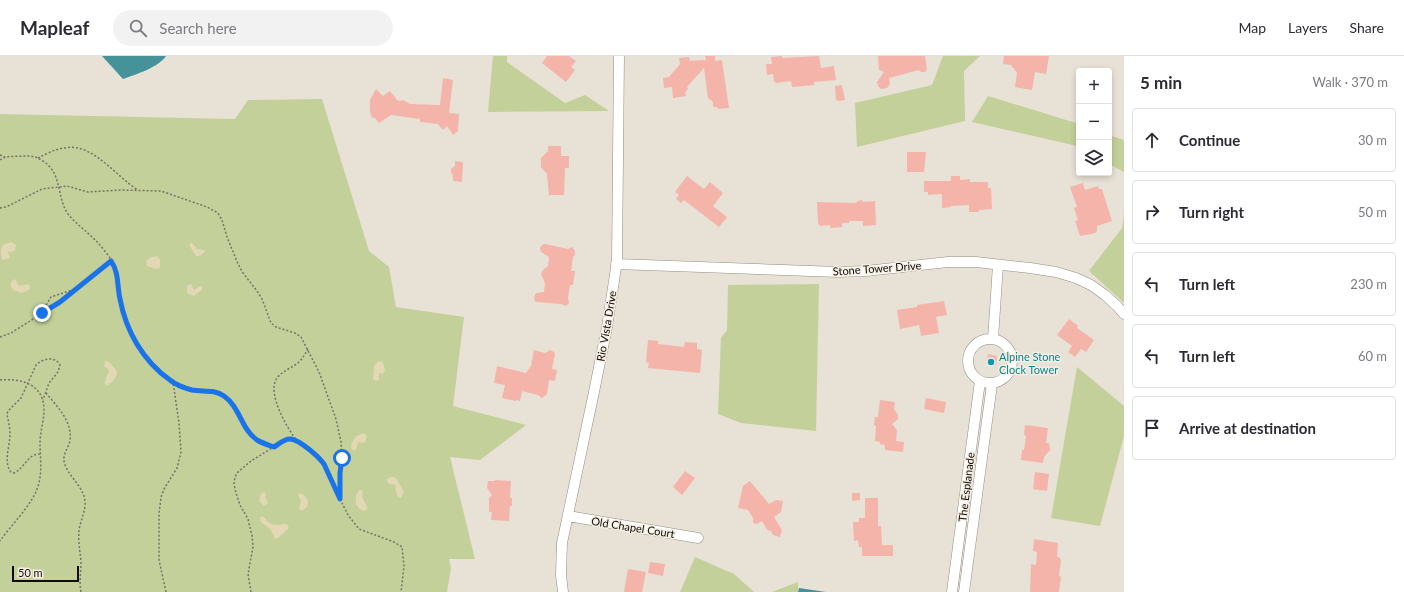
<!DOCTYPE html>
<html lang="en">
<head>
<meta charset="utf-8">
<style>
	:root { --surface:#fff; --page:#f2f2f3; --text:#2b2b33; --muted:#7c7c81; --line:#e1e1e2 }
	body { margin:0; font-family:Lato,sans-serif; background:var(--page); color:var(--text) }
	.controls { position:absolute; right:12px; top:12px; display:grid; overflow:hidden; border-radius:4px; box-shadow:0 2px 6px #0003 }
	.controls button { width:36px; height:36px; display:grid; place-items:center; padding:0; border:0; border-bottom:1px solid var(--line); background:var(--surface); color:var(--text); font:20px sans-serif }
	.scale { position:absolute; left:12px; bottom:10px; width:67px; box-sizing:border-box; padding-left:4px; border:2px solid #0e0b08; border-top:0; font-size:11px; line-height:14px; white-space:nowrap; color:#0e0b08; -webkit-text-stroke:3px #f5eee3; paint-order:stroke }
	.stop { position:absolute; width:12px; height:12px; margin:-9px; border:3px solid #1a73e8; border-radius:50%; background:#fff }
	.stop.end { background:#1a73e8; border-color:#fff; box-shadow:0 1px 4px #0008 }
	.list { margin:0; padding:0; list-style:none }
	h2 { display:flex; justify-content:space-between; align-items:center; height:52px; margin:0; padding:0 16px; font-size:17px }
	h2 small { font-size:13px; font-weight:400; color:var(--muted) }
	.list li { display:grid; grid-template-columns:26px 1fr auto; gap:12px; align-items:center; box-sizing:border-box; height:64px; margin:0 8px 8px; padding:0 8px; border:1px solid var(--line); border-radius:4px }
	.list b { display:block; font-size:15px; white-space:nowrap }
	.list em { font-size:13px; font-style:normal; color:var(--muted) }
	.icon { flex:none; width:22px; height:22px; fill:none; stroke:currentColor; stroke-width:2; stroke-linecap:round; stroke-linejoin:round }
	.map { position:relative; flex:none; width:1124px; height:536px; overflow:hidden }
	header { display:flex; align-items:center; gap:24px; box-sizing:border-box; height:56px; padding:0 20px; background:var(--surface); border-bottom:1px solid var(--line) }
	header strong { font-size:19px }
	nav { display:flex; gap:22px; margin-inline-start:auto; font-size:14px }
	.search { width:280px; height:36px; background:var(--page); display:flex; align-items:center; gap:10px; box-sizing:border-box; padding:0 14px; border-radius:22px; color:var(--muted); font-size:15px }
	main { display:flex }
	aside { flex:1; background:var(--surface) }
	.map>svg:first-child { display:block }
	.green { fill:#c3d09a }
	.sand { fill:#e2d8b3 }
	.water { fill:#459398 }
	.building { fill:#f4b4aa }
	.lines { fill:none; stroke-linecap:round; stroke-linejoin:round }
	.minor-casing { stroke:#948d83; stroke-width:11 }
	.path { stroke:#76716a; stroke-width:1.5; stroke-dasharray:2 2; stroke-linecap:butt }
	.minor { stroke:#fff; stroke-width:10 }
	.route { stroke:#1a73e8; stroke-width:5 }
	.culture-dot { fill:#0f9aa8; stroke:#f5eee3; stroke-width:1.5 }
	.labels { text-anchor:middle; dominant-baseline:central; stroke-width:3; stroke-linejoin:round; paint-order:stroke }
	.street-label { font-size:11px; fill:#0e0b08; stroke:#f5eee3 }
	.culture-label { font-size:11px; fill:#0d838f; stroke:#f5eee3; text-anchor:start }
</style>
</head>
<body>
<header>
<strong>Mapleaf</strong>
<div class="search"><svg class="icon" aria-label="search" viewBox="0 0 24 24"><circle cx="10" cy="10" r="6"/><path d="M15 15l6 6"/></svg>Search here</div>
<nav><a>Map</a><a>Layers</a><a>Share</a></nav>
</header>
<main>
<div class="map">
<svg width="1124" height="536" viewBox="0 0 1124 536">
	<rect width="100%" height="100%" fill="#e8e1d6"/>
	<!-- green -->
	<path class="green" d="M493,0H507V6L565,47L585,39L609,55L488,56Z
		M943,0H980L964,15L965,65L857,91L855,47L932,29Z
		M988,40L1079,68V92L1073,89L972,66Z
		M322,43L369,195L389,211L396,251L464,261L453,350L526,369L480,404L450,401L475,503H449L451,512L447,536H0V58L235,63L248,44Z
		M1109,79L1124,84V116L1109,108Z
		M1124,160V247L1089,215L1122,172Z
		M819,228L816,375L741,367L718,358L721,282L727,274L728,229Z
		M1077,311L1124,350V380L1100,470L1051,462Z
		M695,501L734,518L754,536H680Z
		M798,526V536H772Z"/>
	<!-- sand -->
	<path class="sand" d="M12,186L16,189L15,194L12,196L9,195L8,196L10,202L3,204C0,200 0,192 4,188Z
		M190,187H192L197,193L204,194L205,196L199,200H196L189,189Z
		M157,200L160,204V212L156,213L147,210L146,205L151,201Z
		M15,223L19,230L29,228L30,231L29,234L22,237L13,234L10,229L12,225Z
		M191,228L194,234L200,230L202,231V234L194,240L187,237V230Z
		M105,305L109,306L116,314L117,318L114,324L108,329H106L104,327L106,324V321L109,316L108,313L104,310Z
		M378,305L383,306L385,315L383,318L379,317V324L376,325L373,323L374,310Z
		M364,377L367,380L365,386L363,387L358,386L356,394H352L351,389L356,380Z
		M391,421H394C399,424 400,431 404,435L401,442L398,441L396,435L395,429L389,428L387,425V423Z
		M359,434H361L363,435C360,445 367,445 367,453L365,455C355,453 353,442 359,434Z
		M264,436L266,438L265,441L268,447L264,450L259,445L261,438Z
		M300,437L304,439L308,445L307,451L303,454H300L299,452L301,445L298,439Z
		M262,460C266,462 266,465 270,467C275,470 281,468 287,468L289,472L278,482L275,483L271,474L261,466L260,462Z"/>
	<!-- water -->
	<path class="water" d="M102,0H166C159,11 135,19 123,23Z
		M799,532L826,536H827H798Z"/>
	<!-- building -->
	<path class="building" d="M547,0H569L576,5L571,11L575,14L566,26L542,7Z
		M705,0H715V5L722,4L729,52L718,53L717,51H713V46L708,42L704,12L687,31L688,33L685,36L686,40L673,42L672,31L664,32L663,22L669,21L680,8L679,2L689,1L690,5L706,4Z
		M782,0V2L819,0L821,12L834,10L836,24L814,26V29L792,31L791,25L776,27L774,25L773,18L767,19L766,8H772L771,1Z
		M878,0H925L927,13L925,16H921L919,14L889,22L890,28L887,32L881,33L878,30L877,26L884,16L879,14Z
		M1004,0H1049L1046,18L1035,16L1032,34L1015,31L1017,17L1011,9L1003,8Z
		M443,22L453,24L449,57L459,58L458,75L453,79L447,70L443,74L438,68L420,66V63L391,59L379,67L374,61L372,62L370,55V44L376,33L383,40L390,35L398,45L403,44L410,48L440,49Z
		M842,29L845,44L838,45L836,44L835,30Z
		M548,90H561V100H569V112H565L564,139H549L547,118L541,111V102L548,95Z
		M907,96H926L924,116H907Z
		M455,105L463,106L462,126L453,125V119L451,117V113L455,110Z
		M687,120L704,133L710,126L723,137L713,150L727,161L719,171L684,144L681,147L676,143L679,139L675,136Z
		M951,120H960V124L970,123V126H988V132H991L992,153L979,154V156H969V149L950,150L951,151L942,152V138L928,139V136H924V125H951Z
		M1083,127L1085,134L1098,130L1099,133H1102L1112,165L1097,170V175L1095,176L1096,177L1080,180L1075,165L1078,164L1074,152L1077,151L1070,131Z
		M862,144L863,146L875,145L876,169L863,170V165H849V167H842V171L830,172V169L820,170L818,167L817,146L856,147L858,145Z
		M545,188L568,193L572,191L575,195V199L573,201L571,215H575L573,229H570L568,242L569,247L566,250L561,248L537,246L535,245L534,241L536,237L544,236L545,227L541,218L543,214L548,210L549,201L541,196L540,192L542,189Z
		M944,245L947,259L936,261L939,277L921,280L919,269L900,273L897,254L917,251V249Z
		M1069,263L1078,270L1077,272L1094,284L1086,296L1081,293L1075,301L1068,296L1072,290L1057,279Z
		M648,284L658,285V288L684,291L685,286L697,287V293L702,294L700,317L648,312L649,307L646,306Z
		M534,294L545,297L550,294L554,296L555,298L552,313L557,314L555,325L549,324L547,338L542,342L538,339L522,335L520,345L516,344V345L502,342L505,329L494,327L497,310L526,317L531,310Z
		M988,298L997,300L996,309L987,308Z
		M926,342L946,346L944,357L924,353Z
		M880,344L895,346L894,353L898,359V363L892,368L897,374L896,385L904,386L903,396L885,394V389L880,388V386L875,385L876,370L874,369L875,361H878Z
		M1025,369L1048,372L1046,387H1049L1050,394L1044,401L1043,407L1021,404L1022,394H1024L1026,380L1024,379Z
		M685,415L695,422L682,439L673,431Z
		M1035,416L1049,418L1047,435L1033,433Z
		M495,424L511,425L510,442H512V450H510L509,465L491,464L492,456H489V442L492,439L487,432L488,425H495Z
		M750,425L769,448L776,444L783,445L781,456L774,461L782,474L780,481L773,479L770,474L768,475L762,465L757,468L753,467V462L748,454L738,452L743,430Z
		M852,437H860V444L852,445Z
		M865,442H878V470H881L882,489H893V500H862V491H859L858,484L854,485L853,466H859V462H865Z
		M1034,483L1058,487L1057,501H1059L1061,504L1059,520L1061,521L1059,536H1030L1031,508L1036,509L1037,496L1033,495Z
		M650,506L665,508L663,520L648,517Z
		M628,513L646,516L642,536H624Z"/>
	<g class="lines">
		<defs>
			<path id="minor" d="M616,208L838,216L866,215L948,206H976L1030,212L1056,216L1076,222L1091,229L1105,239L1117,250L1124,258
				M968 305a22 22 0 1 1 44 0a22 22 0 1 1-44 0Z
				M993,283L998,209
				M568,460L698,482
				M563,536L561,519L562,487L594,336L607,271L617,205L619,0
				M952,536L980,325
				M964,536L992,328"/>
		</defs>
		<!-- minor casing -->
		<use href="#minor" class="minor-casing"/>
		<!-- path -->
		<path class="path" d="M0,99L5,101
			M38,102C46,98 55,93 64,92C93,86 116,121 138,134
			M0,104C6,99 15,101 23,100C31,100 36,100 43,105C63,118 56,141 68,158C75,167 84,173 92,181C99,187 112,203 116,212C118,216 117,220 117,224C117,230 119,236 120,242C123,262 133,286 146,302C157,316 174,331 193,334C204,335 215,334 225,341C240,352 242,373 257,384C262,387 268,389 274,391
			M0,152L6,151L42,133L67,130L88,136L121,134L161,135L207,151L218,157L222,164L227,181L238,208L243,217L257,235L262,243L271,267L276,271L295,277L301,281L319,316L336,363L341,386L342,402L340,417V443
			M42,256L51,241L75,233
			M0,281L11,277L60,246L111,205
			M0,324C21,322 44,328 44,354C44,365 40,376 40,387C40,402 43,418 37,433C31,450 11,469 0,485
			M46,337C57,350 73,366 70,385C68,392 63,398 64,405C67,420 83,429 85,445C86,455 80,465 79,475C78,485 80,495 81,506C81,516 79,526 81,536
			M298,386C288,374 266,337 277,322C282,315 292,312 299,306C303,302 305,298 308,293
			M40,398C27,398 25,412 14,417L11,416C3,406 10,390 10,378C10,371 8,364 7,358L8,355L21,342L36,309C43,302 55,300 60,309L58,316L49,327L43,344
			M340,443L348,459L359,473L394,486L402,491L404,510L401,536
			M166,536L159,504V458L161,441L164,433L177,412L181,396L179,367L173,326
			M251,536L248,518L253,491L252,480L248,463L240,449L236,437L234,428L235,421L238,416L251,405L285,384C297,383 318,398 324,408C330,418 334,429 338,440"/>
		<!-- minor -->
		<use href="#minor" class="minor"/>
	</g>
	<g class="lines">
		<!-- route -->
		<path class="route" d="M42,257L60,246L111,205C119,216 117,230 120,243C126,275 143,305 170,324C176,329 184,332 192,334C203,336 214,333 224,340C240,351 241,373 257,384C262,387 268,389 274,391C279,388 285,382 291,383C301,385 318,400 324,408L340,443V417L342,402"/>
	</g>
	<!-- markers -->
	<circle class="culture-dot" cx="991" cy="306" r="4"/>
	<g class="labels">
		<!-- street labels -->
		<g class="street-label">
			<text transform="translate(877 212) rotate(-4)">Stone Tower Drive</text>
			<text transform="translate(606 270) rotate(-80)">Rio Vista Drive</text>
			<text transform="translate(966 431) rotate(-83)">The Esplanade</text>
			<text transform="translate(633 471) rotate(9)">Old Chapel Court</text>
		</g>
		<!-- culture labels -->
		<g class="culture-label">
			<text x="999" y="300">Alpine Stone<tspan x="999" dy="13">Clock Tower</tspan></text>
		</g>
	</g>
</svg>
<div class="controls">
<button>+</button>
<button>−</button>
<button><svg class="icon" aria-label="layers" viewBox="0 0 24 24"><path d="M12 4l9 5-9 5-9-5zM3 14l9 5 9-5"/></svg></button>
</div>
<div class="scale">50 m</div>
<div class="stop" style="left:342px;top:402px"></div>
<div class="stop end" style="left:42px;top:257px"></div>
</div>
<aside>
<h2>5 min<small>Walk · 370 m</small></h2>
<ul class="list">
<li><svg class="icon" aria-label="ahead" viewBox="0 0 24 24"><path d="M12 20V5M6 11l6-6 6 6"/></svg><div><b>Continue</b></div><em>30 m</em></li>
<li><svg class="icon" aria-label="right" viewBox="0 0 24 24"><path d="M7 20v-9h11M14 6l5 5-5 5"/></svg><div><b>Turn right</b></div><em>50 m</em></li>
<li><svg class="icon" aria-label="left" viewBox="0 0 24 24"><path d="M17 20v-9H6M10 6l-5 5 5 5"/></svg><div><b>Turn left</b></div><em>230 m</em></li>
<li><svg class="icon" aria-label="left" viewBox="0 0 24 24"><path d="M17 20v-9H6M10 6l-5 5 5 5"/></svg><div><b>Turn left</b></div><em>60 m</em></li>
<li><svg class="icon" aria-label="arrive" viewBox="0 0 24 24"><path d="M6 21V4h12l-3 4 3 4H6"/></svg><div><b>Arrive at destination</b></div></li>
</ul>
</aside>
</main>
</body>
</html>
